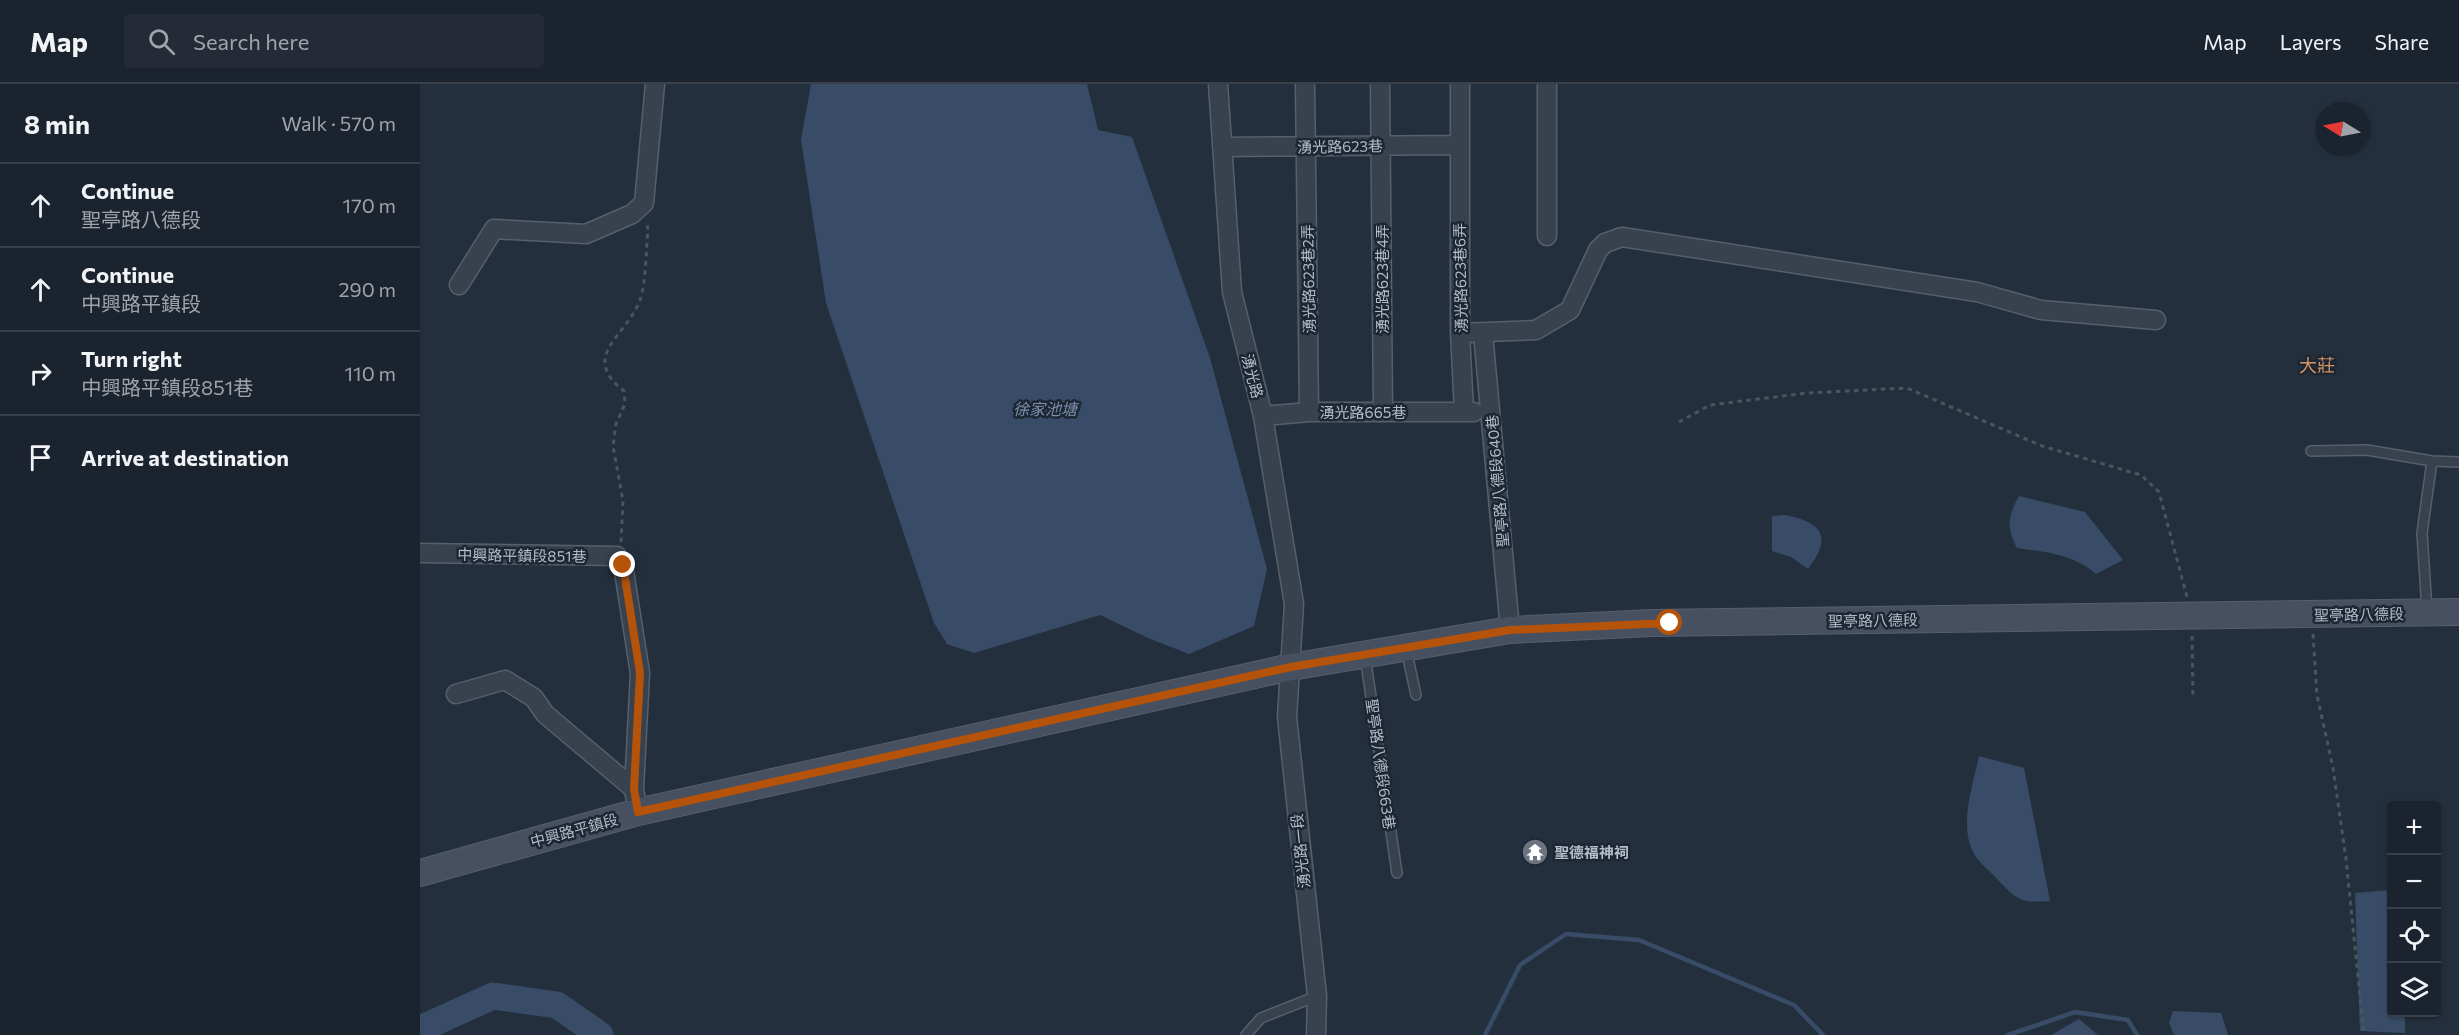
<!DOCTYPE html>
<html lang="en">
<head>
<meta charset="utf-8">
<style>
	:root { --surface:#1b232e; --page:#242b36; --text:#f1f3f6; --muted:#a0a4aa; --line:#39404a }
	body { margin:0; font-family:Commissioner,"Noto Sans TC",sans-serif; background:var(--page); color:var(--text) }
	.controls { position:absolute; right:18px; bottom:18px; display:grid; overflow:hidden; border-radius:6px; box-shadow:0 2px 4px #0004 }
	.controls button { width:54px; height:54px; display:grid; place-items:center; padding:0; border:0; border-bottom:2px solid var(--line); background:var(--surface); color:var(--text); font:30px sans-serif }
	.compass { position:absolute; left:1895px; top:18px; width:54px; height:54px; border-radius:50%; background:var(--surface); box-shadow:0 2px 4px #0004; rotate:280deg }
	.stop { position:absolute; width:18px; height:18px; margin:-14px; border:4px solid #b45309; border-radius:50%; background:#fff }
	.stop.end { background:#b45309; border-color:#fff; box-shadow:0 2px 6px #0008 }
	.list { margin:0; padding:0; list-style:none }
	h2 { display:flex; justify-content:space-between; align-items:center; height:78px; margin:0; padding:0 24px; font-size:26px }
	h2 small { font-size:20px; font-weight:400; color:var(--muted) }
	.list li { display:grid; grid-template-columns:39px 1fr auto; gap:18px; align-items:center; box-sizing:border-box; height:84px; padding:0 24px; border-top:2px solid var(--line) }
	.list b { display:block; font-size:22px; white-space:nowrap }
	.list p { margin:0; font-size:20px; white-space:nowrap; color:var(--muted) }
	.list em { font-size:20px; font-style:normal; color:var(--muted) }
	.icon { flex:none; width:33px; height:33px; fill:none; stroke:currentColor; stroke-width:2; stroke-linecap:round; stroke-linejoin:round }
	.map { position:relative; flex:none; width:2039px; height:951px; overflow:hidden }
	header { display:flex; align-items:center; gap:36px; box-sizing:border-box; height:84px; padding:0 30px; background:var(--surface); border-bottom:2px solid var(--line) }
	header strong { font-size:28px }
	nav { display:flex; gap:33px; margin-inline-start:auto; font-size:21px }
	.search { width:420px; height:54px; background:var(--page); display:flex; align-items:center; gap:15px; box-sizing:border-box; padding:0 21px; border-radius:6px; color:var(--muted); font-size:22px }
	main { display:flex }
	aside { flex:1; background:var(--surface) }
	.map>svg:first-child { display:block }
	.water { fill:#394c67 }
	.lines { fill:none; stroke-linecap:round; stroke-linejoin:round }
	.stream { stroke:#394c67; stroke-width:4.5 }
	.river { stroke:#394c67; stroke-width:27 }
	.building { fill:#455162; stroke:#1f2835; stroke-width:1.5 }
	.lane-casing { stroke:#565f6c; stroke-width:12 }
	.street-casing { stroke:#565f6c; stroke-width:21 }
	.secondary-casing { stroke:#565f6c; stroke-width:28 }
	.path { stroke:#44595c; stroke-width:3; stroke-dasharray:4.5 4.5; stroke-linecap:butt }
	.lane { stroke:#38414e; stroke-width:9 }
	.street { stroke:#38414e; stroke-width:18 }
	.secondary { stroke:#465061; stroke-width:26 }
	.route { stroke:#b45309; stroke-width:8 }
	.labels { text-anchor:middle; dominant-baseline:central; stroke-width:5; stroke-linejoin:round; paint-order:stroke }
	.street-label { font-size:15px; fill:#b4bcc9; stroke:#1d2633 }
	.poi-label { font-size:15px; font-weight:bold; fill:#b4bcc9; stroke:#1d2633; text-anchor:start }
	.water-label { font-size:16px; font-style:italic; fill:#7c92b1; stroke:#1d2633 }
	.quarter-label { font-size:18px; fill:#d59563; stroke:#1d2633 }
</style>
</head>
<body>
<header>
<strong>Map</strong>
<div class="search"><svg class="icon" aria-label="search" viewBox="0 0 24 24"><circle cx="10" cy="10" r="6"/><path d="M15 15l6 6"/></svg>Search here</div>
<nav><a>Map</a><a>Layers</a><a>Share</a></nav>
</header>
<main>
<aside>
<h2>8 min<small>Walk · 570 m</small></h2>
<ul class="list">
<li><svg class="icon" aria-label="ahead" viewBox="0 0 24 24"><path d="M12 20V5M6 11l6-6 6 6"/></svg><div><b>Continue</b><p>聖亭路八德段</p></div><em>170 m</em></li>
<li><svg class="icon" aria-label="ahead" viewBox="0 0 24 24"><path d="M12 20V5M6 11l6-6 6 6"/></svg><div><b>Continue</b><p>中興路平鎮段</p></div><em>290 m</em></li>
<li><svg class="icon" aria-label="right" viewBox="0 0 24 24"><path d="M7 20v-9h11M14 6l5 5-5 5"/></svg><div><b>Turn right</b><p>中興路平鎮段851巷</p></div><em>110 m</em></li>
<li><svg class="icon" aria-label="arrive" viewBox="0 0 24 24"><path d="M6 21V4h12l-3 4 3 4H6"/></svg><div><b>Arrive at destination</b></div></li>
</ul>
</aside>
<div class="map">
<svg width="2039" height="951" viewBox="0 0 2039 951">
	<rect width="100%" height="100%" fill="#242f3e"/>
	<!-- water -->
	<path class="water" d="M391,0H667L678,46L712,53L790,274L847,485L834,542L769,570L728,554L680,531L554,569L527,560L514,539L406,219L381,56Z
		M1599,412L1665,428L1703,476L1676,490C1653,470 1625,468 1597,464C1586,443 1588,432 1599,412Z
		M1366,431C1402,439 1413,452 1388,485L1371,473L1352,467V432Z
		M1559,672L1604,684L1630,817C1601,819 1598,817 1578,796C1570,787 1558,778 1553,768C1539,740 1553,701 1559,672Z
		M1971,806L1972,928L1985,929V949L1940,947L1935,809Z
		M1753,927L1801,929L1808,951H1754L1749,939Z
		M1659,935L1678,951H1631Z"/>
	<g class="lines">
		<!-- stream -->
		<path class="stream" d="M1065,951L1100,881L1146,850L1219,856L1374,921L1403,951
			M1588,951L1655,928L1708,936L1717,951"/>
		<!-- river -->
		<path class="river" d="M0,945L73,912L137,921L180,951"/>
	</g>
	<!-- building -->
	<path class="building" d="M1105,759L1128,762L1125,776L1103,773Z"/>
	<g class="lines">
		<defs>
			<path id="lane" d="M1891,367L1947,366L2012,377L2039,378
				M2007,526L2002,449L2012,377
				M986,565L996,611
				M945,572L977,789
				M826,951L841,934L897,912"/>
			<path id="street" d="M798,0L812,208L843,332L874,520L867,633L897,912L896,951
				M885,0L889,328
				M960,0L963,328
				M1040,0V249L1044,328
				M1127,0V152
				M802,63L1039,61
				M39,201L74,145L166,150L212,130L224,119L235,0
				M1040,249L1116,246L1150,226L1178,166L1185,159L1202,153L1557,208L1621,226L1736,236
				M1063,249L1090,546
				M843,332L889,328H1054
				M0,469L197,472L203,481L220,589L214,705L218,728
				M36,610L85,596L114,614L125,630L214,705"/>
			<path id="secondary" d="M0,789L218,728L871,583L1090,546L1232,539L2039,528"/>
		</defs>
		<!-- lane casing -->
		<use href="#lane" class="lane-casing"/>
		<!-- street casing -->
		<use href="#street" class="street-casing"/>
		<!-- secondary casing -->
		<use href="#secondary" class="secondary-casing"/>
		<!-- path -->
		<path class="path" d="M1259,338L1290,321L1387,309L1487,304L1622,362L1721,391L1739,408L1767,513
			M201,458L203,417L193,362L196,340L205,320L204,307C159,272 206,253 220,216C226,200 226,165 228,146L227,139
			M1893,550L1897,611L1913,684L1926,775L1944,951
			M1772,552L1773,614"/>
		<!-- lane -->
		<use href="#lane" class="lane"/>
		<!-- street -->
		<use href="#street" class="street"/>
		<!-- secondary -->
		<use href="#secondary" class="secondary"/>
	</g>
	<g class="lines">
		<!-- route -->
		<path class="route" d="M203,481L220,589L214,705L218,728L871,583L1090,546L1250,539"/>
	</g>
	<!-- icons -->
	<defs>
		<symbol id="temple-disc" viewBox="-11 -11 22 22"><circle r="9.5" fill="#6b7280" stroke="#1d2633"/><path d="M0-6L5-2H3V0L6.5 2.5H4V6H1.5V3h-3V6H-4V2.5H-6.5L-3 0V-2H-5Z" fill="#fff"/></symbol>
	</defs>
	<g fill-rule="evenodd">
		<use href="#temple-disc" x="1100" y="753" width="30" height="30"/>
	</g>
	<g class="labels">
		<!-- street labels -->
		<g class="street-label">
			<text transform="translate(920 62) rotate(-1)">湧光路623巷</text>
			<text transform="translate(1040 194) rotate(-91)">湧光路623巷6弄</text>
			<text transform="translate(888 195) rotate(-91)">湧光路623巷2弄</text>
			<text transform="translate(962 195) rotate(-90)">湧光路623巷4弄</text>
			<text transform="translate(833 292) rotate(76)">湧光路</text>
			<text x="943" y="328">湧光路665巷</text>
			<text transform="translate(1077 397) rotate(-95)">聖亭路八德段640巷</text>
			<text transform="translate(102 471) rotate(1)">中興路平鎮段851巷</text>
			<text transform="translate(1939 530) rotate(-1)">聖亭路八德段</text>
			<text transform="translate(1453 536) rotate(-1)">聖亭路八德段</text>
			<text transform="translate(961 680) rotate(82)">聖亭路八德段663巷</text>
			<text transform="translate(154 746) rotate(-15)">中興路平鎮段</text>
			<text transform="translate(880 767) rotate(-96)">湧光路一段</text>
		</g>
		<!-- poi labels -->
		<g class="poi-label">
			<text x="1134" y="768">聖德福神祠</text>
		</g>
		<!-- water labels -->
		<g class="water-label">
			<text x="625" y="324">徐家池塘</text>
		</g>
		<!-- quarter labels -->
		<g class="quarter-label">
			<text x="1897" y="281">大莊</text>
		</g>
	</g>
</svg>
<div class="controls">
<button>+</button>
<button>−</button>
<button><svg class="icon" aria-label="locate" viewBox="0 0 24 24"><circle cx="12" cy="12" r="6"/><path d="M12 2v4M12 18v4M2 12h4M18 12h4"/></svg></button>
<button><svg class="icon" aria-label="layers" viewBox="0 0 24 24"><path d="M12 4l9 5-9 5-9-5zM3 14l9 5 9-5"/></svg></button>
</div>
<svg class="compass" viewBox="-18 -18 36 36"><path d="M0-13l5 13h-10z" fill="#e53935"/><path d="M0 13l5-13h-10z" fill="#a0a4aa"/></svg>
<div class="stop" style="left:1250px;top:539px"></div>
<div class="stop end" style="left:203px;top:481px"></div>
</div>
</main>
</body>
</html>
